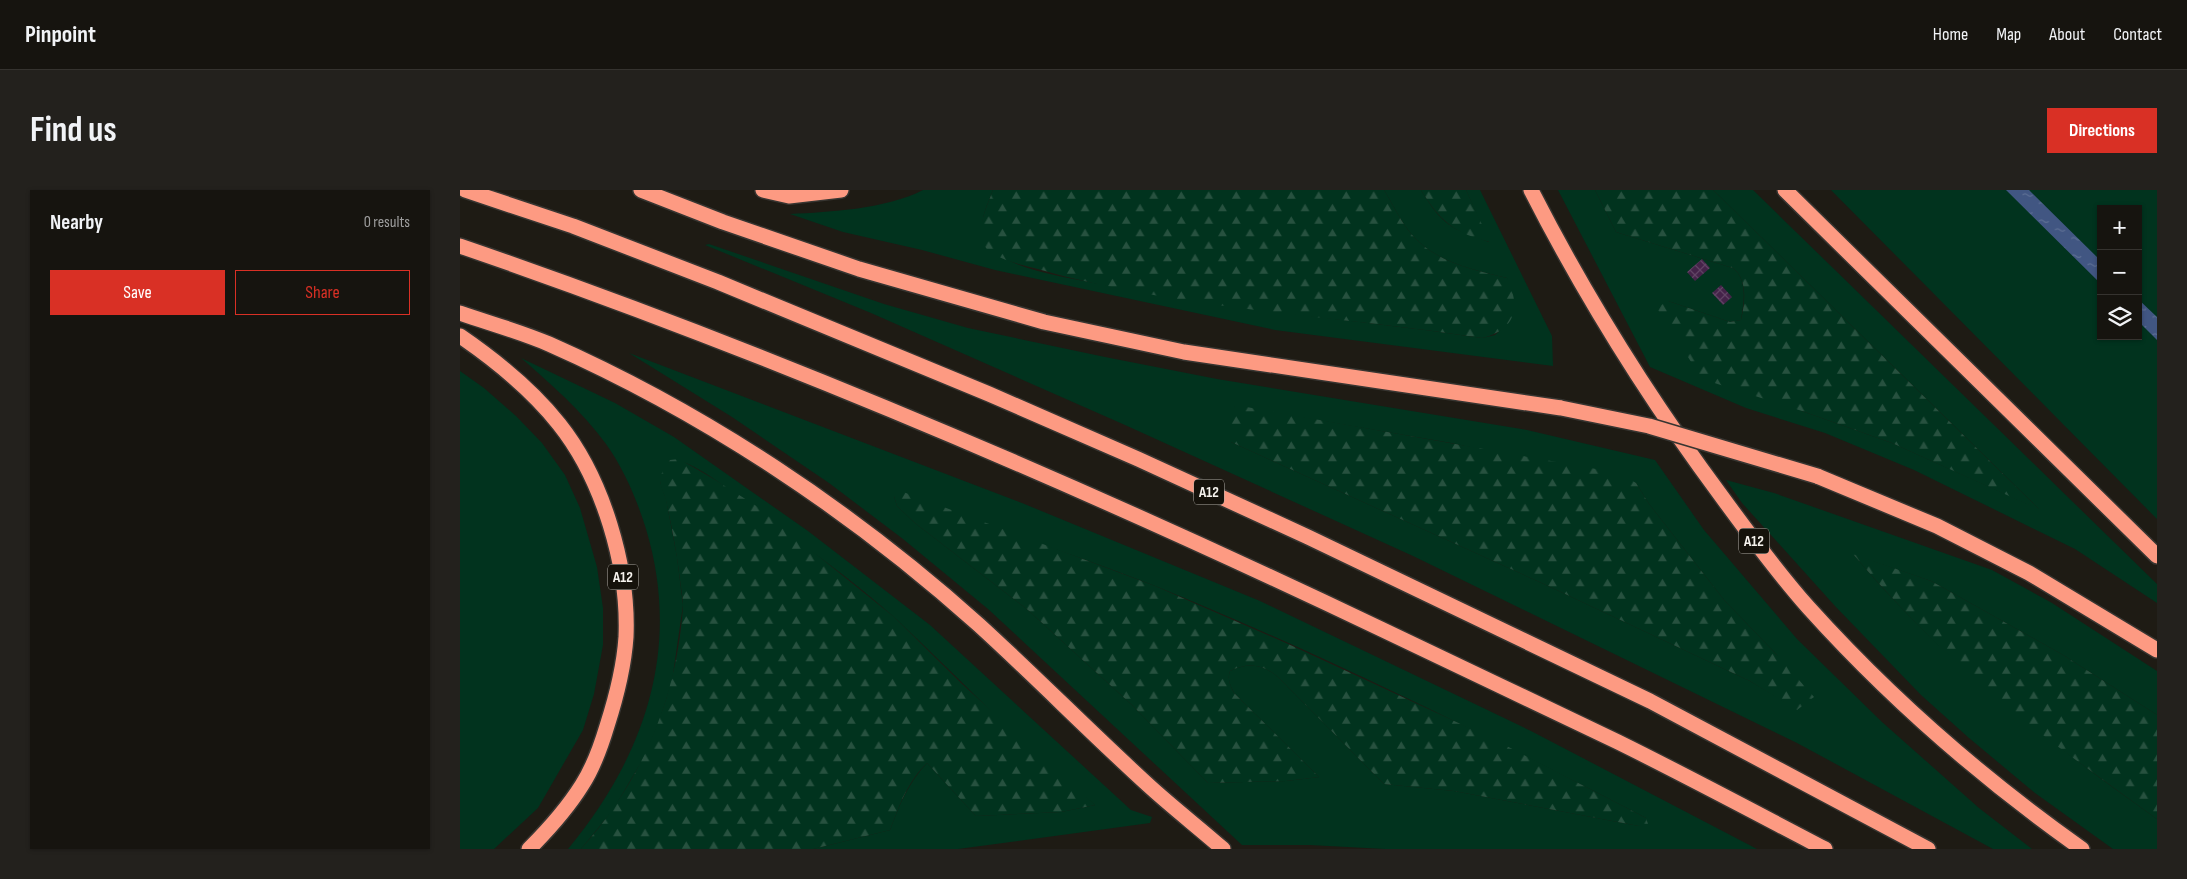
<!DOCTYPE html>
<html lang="en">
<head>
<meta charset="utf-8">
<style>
	:root { --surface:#16140f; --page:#23211d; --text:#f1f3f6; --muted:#9e9e9e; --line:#35332f; --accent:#d93025 }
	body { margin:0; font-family:"Sofia Sans Condensed",sans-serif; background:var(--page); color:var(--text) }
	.controls { position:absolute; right:15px; top:15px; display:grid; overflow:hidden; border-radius:0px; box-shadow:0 1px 4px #0004 }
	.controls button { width:45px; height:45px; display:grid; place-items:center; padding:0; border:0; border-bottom:1px solid var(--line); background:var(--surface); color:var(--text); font:25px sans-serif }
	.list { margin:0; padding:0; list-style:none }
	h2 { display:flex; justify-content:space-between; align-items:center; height:65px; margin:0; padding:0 20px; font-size:21px }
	h2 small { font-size:16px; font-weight:400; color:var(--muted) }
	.actions { display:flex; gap:10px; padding:15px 20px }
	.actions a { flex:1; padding:11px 0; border:1px solid var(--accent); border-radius:0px; text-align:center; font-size:18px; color:var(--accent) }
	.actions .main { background:var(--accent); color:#fff }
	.icon { flex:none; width:28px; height:28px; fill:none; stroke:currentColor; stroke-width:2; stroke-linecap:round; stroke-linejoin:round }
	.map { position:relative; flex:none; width:1697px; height:659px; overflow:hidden; border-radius:0px }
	header { display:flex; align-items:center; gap:30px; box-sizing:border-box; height:70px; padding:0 25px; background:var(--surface); border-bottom:1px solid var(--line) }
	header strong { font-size:24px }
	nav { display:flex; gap:28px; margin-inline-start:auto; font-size:18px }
	.intro { display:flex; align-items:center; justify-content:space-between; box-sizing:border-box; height:120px; padding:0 30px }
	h1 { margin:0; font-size:35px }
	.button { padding:12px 22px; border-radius:0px; background:var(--accent); color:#fff; font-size:18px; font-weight:700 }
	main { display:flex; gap:30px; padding:0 30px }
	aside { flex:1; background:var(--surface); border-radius:0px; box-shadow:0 1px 4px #0004 }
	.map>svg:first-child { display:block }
	.grass { fill:#01331e; fill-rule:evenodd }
	.forest { fill:url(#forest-firs) }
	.water { fill:url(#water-ripples) }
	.building { fill:url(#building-cross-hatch) }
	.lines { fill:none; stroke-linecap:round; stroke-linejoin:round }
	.highway-casing { stroke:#373531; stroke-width:18 }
	.highway { stroke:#fd9a82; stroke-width:15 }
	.highway-bridge-casing { stroke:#373531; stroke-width:18; stroke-linecap:butt }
	.highway-bridge { stroke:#fd9a82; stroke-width:15 }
	.labels { text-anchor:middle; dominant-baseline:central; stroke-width:4; stroke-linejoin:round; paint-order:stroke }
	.shield { fill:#15120b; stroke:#b2afa9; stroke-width:1 }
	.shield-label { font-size:15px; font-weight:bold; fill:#f5f2ed }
</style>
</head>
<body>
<header>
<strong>Pinpoint</strong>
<nav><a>Home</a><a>Map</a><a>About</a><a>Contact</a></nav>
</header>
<div class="intro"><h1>Find us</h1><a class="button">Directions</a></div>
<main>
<aside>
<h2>Nearby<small>0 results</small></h2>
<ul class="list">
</ul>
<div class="actions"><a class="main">Save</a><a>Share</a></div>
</aside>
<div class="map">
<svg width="1697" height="659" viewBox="0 0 1697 659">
	<defs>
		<pattern id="forest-firs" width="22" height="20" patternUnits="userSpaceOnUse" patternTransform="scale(1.25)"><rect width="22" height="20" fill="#01331e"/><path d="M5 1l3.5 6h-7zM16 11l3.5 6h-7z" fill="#27513f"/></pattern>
		<pattern id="water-ripples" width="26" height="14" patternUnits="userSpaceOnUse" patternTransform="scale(1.25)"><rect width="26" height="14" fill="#415682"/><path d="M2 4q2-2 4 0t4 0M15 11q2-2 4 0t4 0" fill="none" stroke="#5d6f94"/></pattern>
		<pattern id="building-cross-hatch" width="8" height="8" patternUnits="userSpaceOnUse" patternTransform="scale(1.25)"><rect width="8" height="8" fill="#442349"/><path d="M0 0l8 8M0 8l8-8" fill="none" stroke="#604364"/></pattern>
	</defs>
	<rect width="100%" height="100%" fill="#1e1b14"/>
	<!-- grass -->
	<path class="grass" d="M463,0H533C524,24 518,32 526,57C554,80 605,87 640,94C766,120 895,129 1022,148L1035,145L1048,133L1047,88C1010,79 973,72 948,40C939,28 932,13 924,0H961C983,36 990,38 1029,52L1006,0H1020L1092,146L1093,176L815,140L535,80L462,60L383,42L330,24C370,22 426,19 463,0Z
		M1098,0H1135L1156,42L1273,78C1288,90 1284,112 1281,130L1270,132L1208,111L1342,221L1432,253L1579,319L1253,0H1293L1697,394V413L1615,359L1454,280L1365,243L1286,218L1190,177Z
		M1371,0H1697V329ZM1641,19H1678V146H1641Z
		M249,54L424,114L508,138L645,167L757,189L1067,240L1195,270L1244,340L1337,449L1422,532L1519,618L1572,659H1533L1337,553L953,366L665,235L411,123L245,55ZM775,216L991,253L1176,293L1189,314L1264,410L1317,465L1337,519L1290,491L1084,394L771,252Z
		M169,163L562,313L800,411L1071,541L1297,659H925L850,655H782L528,419L443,349L369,293L272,227ZM434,306C521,334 609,362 695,396C863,464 1025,545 1186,628L1179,636L994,601L924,594L818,487C803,474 788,472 770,481C767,490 770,495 774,503L859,587L826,591L748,593L672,515L568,420L455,333L437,316Z
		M61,168L155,213L214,247L348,341L470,435L671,620L692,627L690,633L498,659H353L430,640C439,615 449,592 467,573L516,626L601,622L635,615C564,558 502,490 435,428C391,388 341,354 294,319C275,305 233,268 210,270L200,292L206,309L217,367L223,415L212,491L200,529L186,564L153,620L121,659H108C185,566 222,458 186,339C177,310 164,279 146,254C122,221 92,195 61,168Z
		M0,181L24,198L56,226L82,253L105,285L120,318L137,377L143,418V455L134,504L123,540L78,618L34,659H0Z
		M1266,290L1314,303L1532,380L1592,413L1697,481V525L1603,465L1471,391L1394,365C1482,470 1586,550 1697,629V659H1653L1575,603L1509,548L1461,505L1375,416L1282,313Z"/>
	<!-- forest -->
	<path class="forest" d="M533,0H924C932,13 939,28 948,40C973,72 1010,79 1047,88C1061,117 1056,140 1022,148C873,125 720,120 574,78C562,75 533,68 526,58C514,40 527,17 533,0Z
		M961,0H1006L1030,52C994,43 980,31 961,0Z
		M1135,0H1253L1580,320L1432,253L1342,221L1242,189L1198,120L1201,115L1208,111L1270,132L1281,130C1285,113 1288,90 1273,78L1156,42Z
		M775,215L1114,275L1147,281L1168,288L1176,293L1189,314L1264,410L1317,465L1354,507L1337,520L1290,491L1084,394L771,252L770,232Z
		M219,269L252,288L295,315L434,427L502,494L635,615L601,622L516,626L467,573C448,591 439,616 430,640L353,659H121C182,591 217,508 223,416C223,408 221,398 220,390C217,364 212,337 206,311C205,304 200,297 200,290C201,282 206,276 210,270Z
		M438,300L695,396L826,453L1033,549L1186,628L1188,634L1179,636L994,601L924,594L818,487C803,474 788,472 770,481C767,489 770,495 774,503L859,587L826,591L748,593L672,515L568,420L455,333L437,316L434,306Z
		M1393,364L1471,391L1603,465L1697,525V629C1639,587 1581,546 1527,500C1481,460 1433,411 1393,364Z"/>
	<!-- water -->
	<path class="water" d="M1546,0H1569L1641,71V94Z
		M1678,109L1697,127V150L1678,131Z"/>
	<!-- building -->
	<path class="building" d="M1242,69L1250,78L1235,91L1227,82Z
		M1261,95L1272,107L1263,115L1252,103Z"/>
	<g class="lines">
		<defs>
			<path id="highway" d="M5,0L113,36L258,92L529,204L678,269L848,347L1190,511L1468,659
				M181,0L263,32L399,79L584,132L724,162L1101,218
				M303,0L329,6L381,0
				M1071,0C1126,108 1190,210 1262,307C1289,344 1317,382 1348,417C1429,507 1523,589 1622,659
				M1325,0L1697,366
				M0,56C315,164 621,296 921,439C1000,477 1079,514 1158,552C1227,586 1296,623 1365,659
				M0,123C29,133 61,142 89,154C245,223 392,321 519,435C576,487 630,542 687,594C712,617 738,637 763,659
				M0,146C35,170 72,200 99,234C143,289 169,377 166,447C164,477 156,508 147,536C141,556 133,578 122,595C107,619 89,639 69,659
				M1357,286L1477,336L1569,383L1697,460"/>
		</defs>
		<!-- highway casing -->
		<use href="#highway" class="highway-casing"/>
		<!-- highway -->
		<use href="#highway" class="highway"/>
		<defs>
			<path id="highway-bridge" d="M1101,218L1189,236L1357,286"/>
		</defs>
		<!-- highway-bridge casing -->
		<use href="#highway-bridge" class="highway-bridge-casing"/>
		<!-- highway-bridge -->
		<use href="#highway-bridge" class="highway-bridge"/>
	</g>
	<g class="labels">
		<!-- shield labels -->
		<g class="shield">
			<rect x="734" y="289.5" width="30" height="25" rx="4"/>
			<rect x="1279" y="338.5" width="30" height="25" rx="4"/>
			<rect x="148" y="374.5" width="30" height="25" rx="4"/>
		</g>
		<g class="shield-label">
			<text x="749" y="302">A12</text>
			<text x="1294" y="351">A12</text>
			<text x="163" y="387">A12</text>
		</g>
	</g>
</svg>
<div class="controls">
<button>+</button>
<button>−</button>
<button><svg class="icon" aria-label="layers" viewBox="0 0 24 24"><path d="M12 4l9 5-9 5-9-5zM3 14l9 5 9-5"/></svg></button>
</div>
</div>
</main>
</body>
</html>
